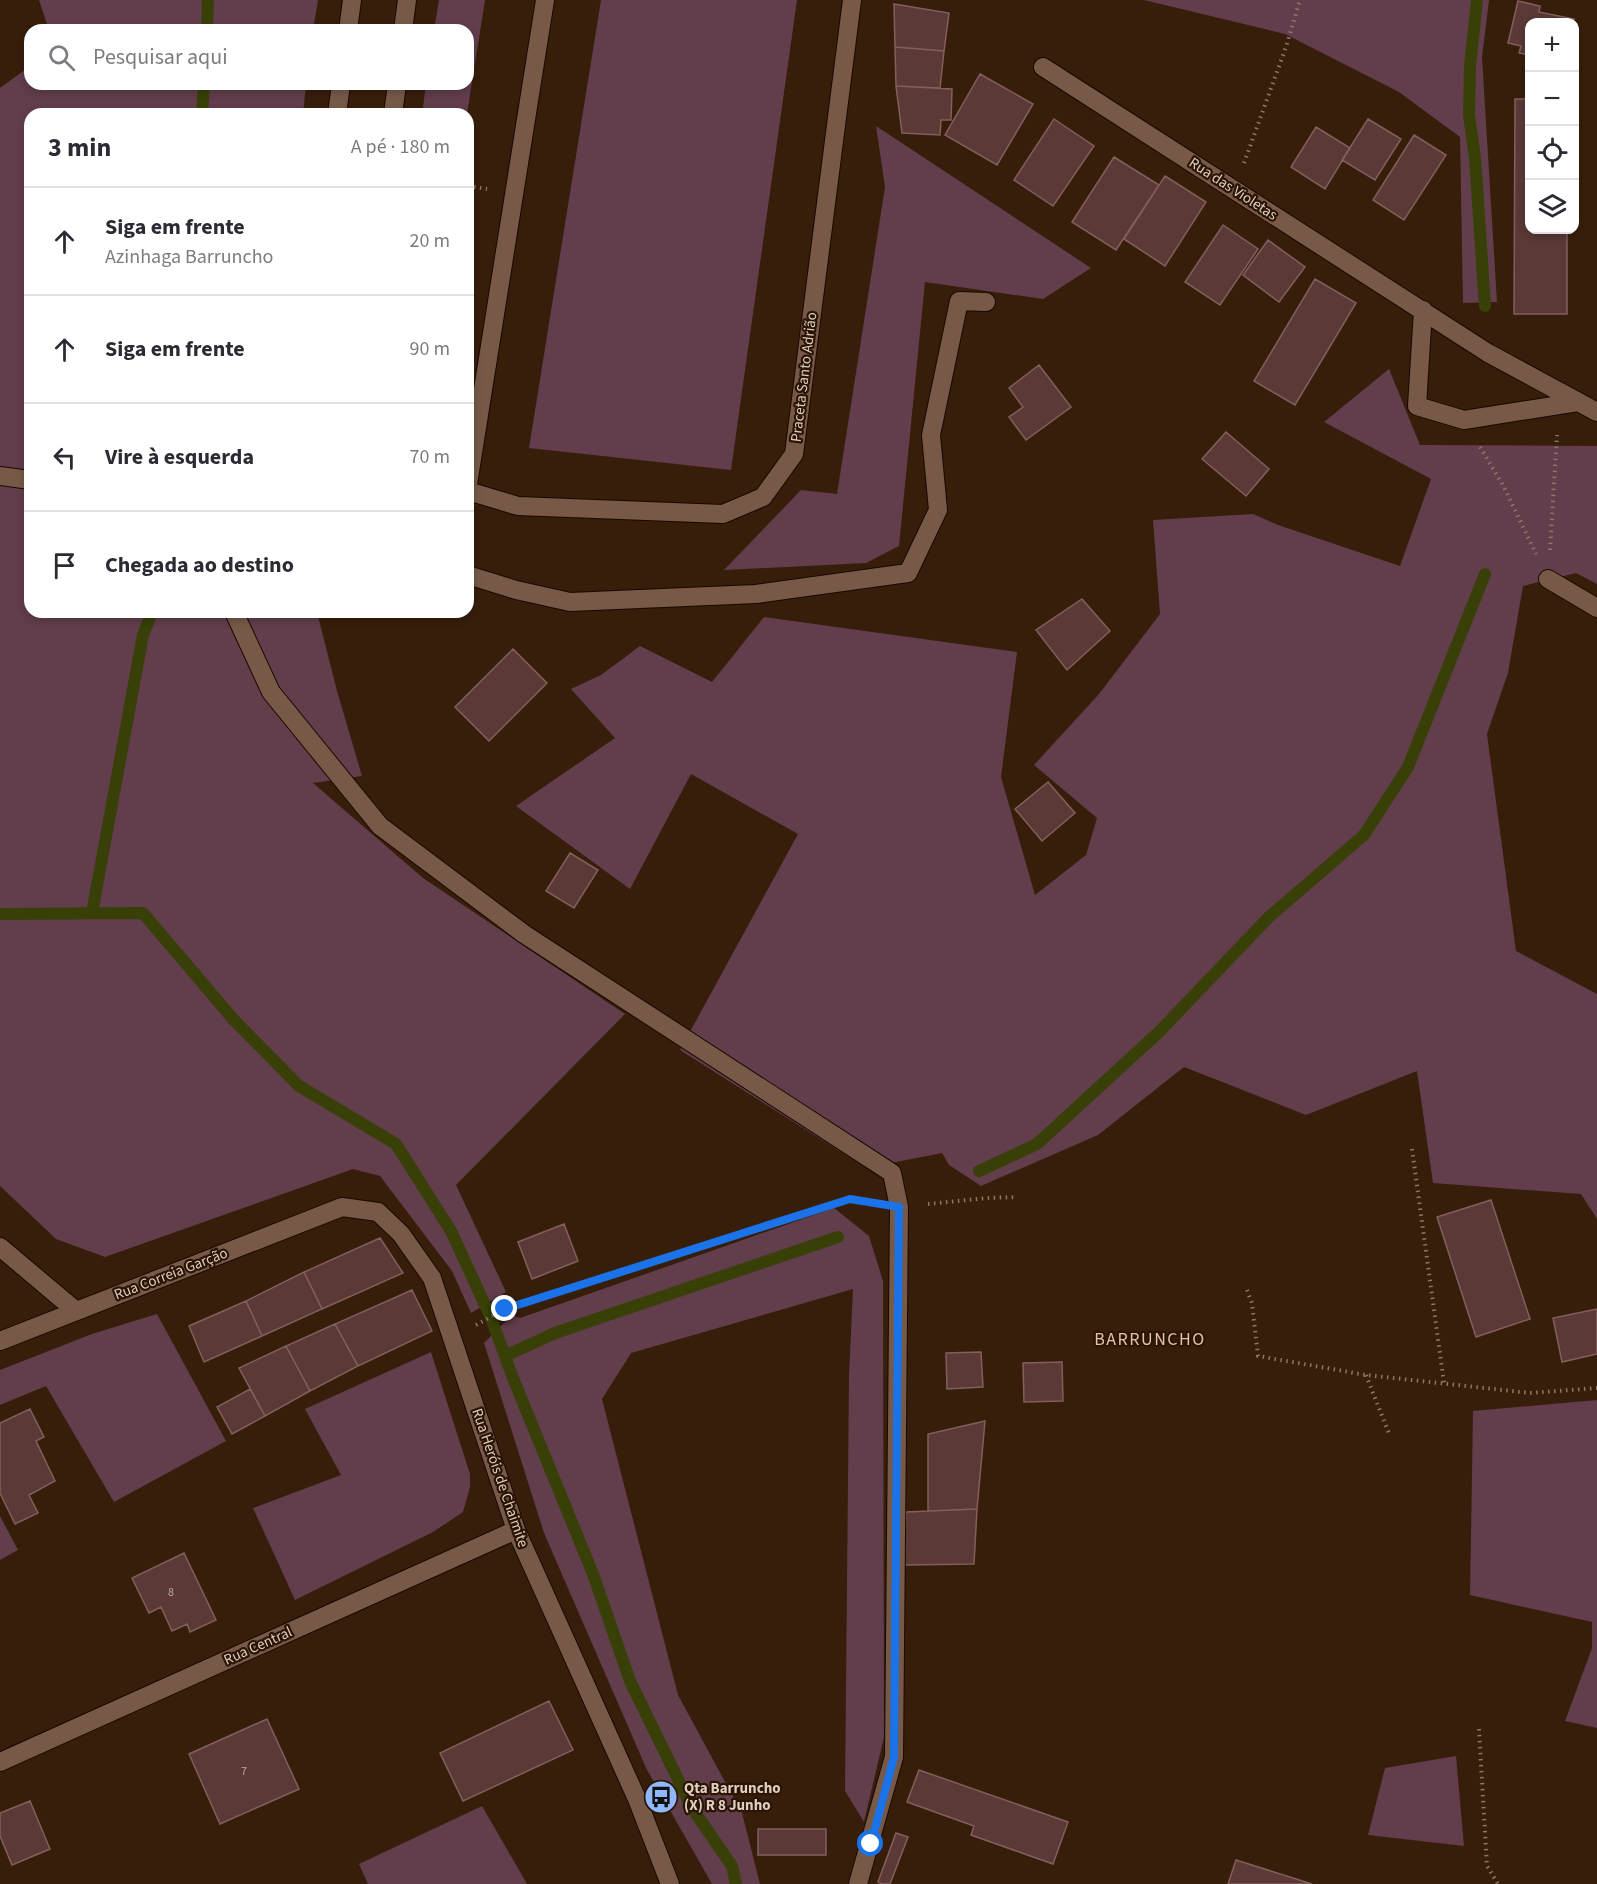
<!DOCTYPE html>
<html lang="pt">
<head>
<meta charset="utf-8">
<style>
	:root { --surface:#fff; --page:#f2f2f3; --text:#2b2b33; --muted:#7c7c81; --line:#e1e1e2 }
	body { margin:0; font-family:"Source Sans 3",sans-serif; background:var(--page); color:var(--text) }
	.controls { position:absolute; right:18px; top:18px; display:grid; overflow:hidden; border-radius:12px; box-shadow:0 3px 9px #0003 }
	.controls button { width:54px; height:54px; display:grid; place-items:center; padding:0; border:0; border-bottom:2px solid var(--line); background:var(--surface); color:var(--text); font:30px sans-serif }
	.stop { position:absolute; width:18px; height:18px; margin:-14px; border:4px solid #1a73e8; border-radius:50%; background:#fff }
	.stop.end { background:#1a73e8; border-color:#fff; box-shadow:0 2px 6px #0008 }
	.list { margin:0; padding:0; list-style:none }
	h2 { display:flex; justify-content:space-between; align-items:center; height:78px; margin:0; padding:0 24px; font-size:26px }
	h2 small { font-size:20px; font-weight:400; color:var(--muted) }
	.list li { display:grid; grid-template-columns:39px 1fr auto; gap:18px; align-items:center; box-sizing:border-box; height:108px; padding:0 24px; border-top:2px solid var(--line) }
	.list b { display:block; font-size:22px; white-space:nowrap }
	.list p { margin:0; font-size:20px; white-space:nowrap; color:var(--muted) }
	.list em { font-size:20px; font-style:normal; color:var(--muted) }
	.icon { flex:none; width:33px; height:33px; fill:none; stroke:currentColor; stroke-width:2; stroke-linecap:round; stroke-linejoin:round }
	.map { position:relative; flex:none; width:1597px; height:1884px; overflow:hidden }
	.search { position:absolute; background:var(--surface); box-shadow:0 3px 9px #0003; left:24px; top:24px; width:450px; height:66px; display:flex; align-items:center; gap:15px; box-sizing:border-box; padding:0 21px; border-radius:18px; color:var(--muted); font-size:22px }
	.panel { position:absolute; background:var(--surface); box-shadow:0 3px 9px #0003; left:24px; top:108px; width:450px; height:510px; border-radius:18px }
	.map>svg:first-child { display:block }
	.green { fill:#623d4c }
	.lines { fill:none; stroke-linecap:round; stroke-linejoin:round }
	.stream { stroke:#384008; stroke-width:12 }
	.building { fill:#5a3936; stroke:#835f5c; stroke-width:1.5 }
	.minor-casing { stroke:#1c0700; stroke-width:20 }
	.path { stroke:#8b7768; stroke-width:4; stroke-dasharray:1.5 4.5; stroke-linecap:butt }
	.minor { stroke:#765a47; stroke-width:18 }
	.route { stroke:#1a73e8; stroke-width:8 }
	.labels { text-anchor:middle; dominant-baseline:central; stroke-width:4.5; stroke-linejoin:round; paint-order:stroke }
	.number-label { font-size:12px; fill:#bda9a0 }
	.street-label { font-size:15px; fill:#decec3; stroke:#2c1403 }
	.poi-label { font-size:15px; font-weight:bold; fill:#decec3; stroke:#2c1403; text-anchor:start }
	.quarter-label { font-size:18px; letter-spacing:1.5px; fill:#e4c3ad; stroke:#2c1403 }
</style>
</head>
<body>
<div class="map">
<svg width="1597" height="1884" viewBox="0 0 1597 1884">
	<rect width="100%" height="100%" fill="#361e0b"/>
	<!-- green -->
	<path class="green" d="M39,0H318L313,30H49Z
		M439,0H485L467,114H422L426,84H468V30H434Z
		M601,0H797L731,470L529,448Z
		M1144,0H1489L1482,57L1497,302L1463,303L1460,137L1399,92L1285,34Z
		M30,66V84H306L303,114H30V612H317L337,691L362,776L313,783L423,878L625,1014L456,1185L506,1292L471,1313L452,1271L380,1176L353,1169L105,1257L56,1239L0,1186V88Z
		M876,126L1091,268L1043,299L925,282L899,546L866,563L724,570L801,490L837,494L885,187Z
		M1389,369L1420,445L1597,446V584L1576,573L1523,586L1508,673L1487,734L1516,951L1597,994V1219L1581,1194L1433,1183L1417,1071L1306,1115L1184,1067L1098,1135L981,1186L949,1165L942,1153L866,1168L680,1050L798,834L691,774L630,889L516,806L615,738L571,689L601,675L640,646L712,682L764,617L1017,652L1001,777L1035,895L1086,855L1097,818L1034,765L1099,694L1160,614L1153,520L1253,514L1278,525L1400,566L1431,479L1324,422Z
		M834,1208L869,1236L883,1281L884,1737L864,1822L845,1791L849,1375L853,1289L631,1353L602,1399L678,1695L742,1813L760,1884H712L647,1770L544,1533L484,1343L512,1315L520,1318Z
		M157,1314L226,1441L114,1502L46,1386L0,1405V1370L92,1334Z
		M431,1352L470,1474V1487L463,1512L433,1532L295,1600L253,1508L341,1475L305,1409Z
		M1597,1400V1728L1565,1721L1592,1648V1622L1470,1595L1473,1411Z
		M0,1516L18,1550L0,1560Z
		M1456,1756L1464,1846L1368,1835L1385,1768Z
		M482,1806L527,1884H368L359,1864Z"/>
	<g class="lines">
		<!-- stream -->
		<path class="stream" d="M1477,0L1470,66L1469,115L1475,158L1485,306
			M207,30L208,0
			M202,114L204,84
			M92,913L143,635L152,612
			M0,914L143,913L233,1019L299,1086L396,1144L451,1231L491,1318L513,1378L593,1574L630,1681L692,1808L732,1866L736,1884
			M979,1171L1037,1144L1159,1032L1269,917L1364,835L1408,767L1485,574
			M505,1356L555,1333L838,1237"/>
	</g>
	<!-- building -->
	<path class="building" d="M1518,1L1540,6L1539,12L1574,19L1573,22H1530V55L1519,53L1521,46L1508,43Z
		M894,4L949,13L944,51L895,47Z
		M895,47L944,51L940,88L896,86Z
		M980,74L1033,104L997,165L945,135Z
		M896,86L952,89L951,120H941L940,135L902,133Z
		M1515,99H1530V230H1567V314H1514Z
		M1054,119L1094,146L1053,206L1014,180Z
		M1368,119L1401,139L1375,180L1342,160Z
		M1316,127L1350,148L1325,189L1291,167Z
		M1414,135L1446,155L1404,220L1373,200Z
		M1114,157L1159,185L1116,250L1072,222Z
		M1165,176L1206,202L1165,266L1124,239Z
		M1223,225L1258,249L1220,305L1185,282Z
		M1268,240L1305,267L1279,302L1243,275Z
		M1315,279L1356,303L1295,405L1254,381Z
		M1039,365L1071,407L1026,440L1009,417L1023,407L1009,388Z
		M1226,432L1269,469L1246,496L1202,459Z
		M1082,599L1110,631L1067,670L1036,630Z
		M513,649L547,683L489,741L455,707Z
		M1048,782L1075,813L1042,841L1015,809Z
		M570,853L598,870L574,908L546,891Z
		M1491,1200L1530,1319L1476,1337L1437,1217Z
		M564,1224L578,1261L532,1279L518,1242Z
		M380,1238L403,1273L322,1309L304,1272Z
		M304,1272L322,1309L262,1336L246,1301Z
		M412,1290L432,1331L358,1366L335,1324Z
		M246,1301L262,1336L204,1362L189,1326Z
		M1597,1309V1354L1562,1362L1553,1318Z
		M335,1324L358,1366L310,1391L286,1346Z
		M286,1346L310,1391L265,1416L239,1368Z
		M981,1352L983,1387L947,1389L946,1353Z
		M1062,1362L1063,1401L1024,1402L1023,1363Z
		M250,1389L265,1416L232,1434L217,1407Z
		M30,1409L44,1437L36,1441L55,1481L29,1495L38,1513L15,1524L0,1493V1423Z
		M985,1421L977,1509L928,1511V1434Z
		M977,1509L974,1564L904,1565L906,1512Z
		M184,1553L216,1620L190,1632L187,1624L172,1631L161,1607L149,1613L132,1578Z
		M549,1701L573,1750L463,1801L440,1753Z
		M267,1719L299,1789L220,1824L189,1754Z
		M919,1770L1068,1822L1053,1864L971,1835L974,1826L907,1802Z
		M30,1801L50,1849L12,1865L0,1836V1813Z
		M758,1829H826V1855H758Z
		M896,1833L908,1837L890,1884H882L878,1882Z
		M1236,1860L1312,1884H1228Z"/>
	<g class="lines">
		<defs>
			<path id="minor" d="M348,30L352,0
				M403,30L407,0
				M1043,67L1488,353L1597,412
				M337,114L341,84
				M393,114L397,84
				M1423,310L1417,406L1464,420L1578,402
				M0,476L30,480
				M468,484L545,0
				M468,491L518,506L723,514L763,497L794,454L852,0
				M468,575L516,590L570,602L756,594L908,573L938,510L931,435L959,301L986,302
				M1548,579L1597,608
				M234,612L271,692L380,826L524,934L892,1173L899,1207L894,1757L858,1884
				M0,1247L76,1311
				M0,1341L342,1207L378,1212L401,1234L432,1278L516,1530L637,1799L670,1884
				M0,1762L516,1530"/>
		</defs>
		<!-- minor casing -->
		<use href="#minor" class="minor-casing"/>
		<!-- path -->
		<path class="path" d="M1244,163L1286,47L1300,0
			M468,186L487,189
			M1480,447L1504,487L1536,554
			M1550,550L1557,435
			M1412,1149L1444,1383
			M928,1204L987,1198L1017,1197
			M1247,1290L1252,1303L1258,1356L1366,1375L1530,1393L1597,1388
			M476,1325L505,1309L850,1199L867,1202
			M1366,1375L1390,1436
			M1479,1729L1487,1866L1498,1884"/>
		<!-- minor -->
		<use href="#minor" class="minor"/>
	</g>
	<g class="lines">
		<!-- route -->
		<path class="route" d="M505,1309L850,1199L899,1207L894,1757L871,1844"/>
	</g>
	<!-- icons -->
	<defs>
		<symbol id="bus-disc" viewBox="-11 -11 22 22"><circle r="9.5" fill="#90b8fd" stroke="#2c1403"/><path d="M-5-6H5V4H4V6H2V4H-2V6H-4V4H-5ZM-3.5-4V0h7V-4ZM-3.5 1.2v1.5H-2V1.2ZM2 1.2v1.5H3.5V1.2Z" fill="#111"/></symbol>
	</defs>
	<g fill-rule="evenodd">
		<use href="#bus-disc" x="642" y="1778" width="38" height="38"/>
	</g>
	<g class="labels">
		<!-- number labels -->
		<g class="number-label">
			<text x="171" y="1592">8</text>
			<text x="244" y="1771">7</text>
		</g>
		<!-- street labels -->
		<g class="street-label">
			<text transform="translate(1233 189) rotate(33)">Rua das Violetas</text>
			<text transform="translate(804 377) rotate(-83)">Praceta Santo Adrião</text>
			<text transform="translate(171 1274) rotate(-21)">Rua Correia Garção</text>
			<text transform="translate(500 1478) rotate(71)">Rua Heróis de Chaimite</text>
			<text transform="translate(258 1646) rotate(-24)">Rua Central</text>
		</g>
		<!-- poi labels -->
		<g class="poi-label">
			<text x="684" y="1788">Qta Barruncho<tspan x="684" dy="17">(X) R 8 Junho</tspan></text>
		</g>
		<!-- quarter labels -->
		<g class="quarter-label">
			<text x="1150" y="1339">BARRUNCHO</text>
		</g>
	</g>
</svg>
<div class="controls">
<button>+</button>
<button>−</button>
<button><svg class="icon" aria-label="locate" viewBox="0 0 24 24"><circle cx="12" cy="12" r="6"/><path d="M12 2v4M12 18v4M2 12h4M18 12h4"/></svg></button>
<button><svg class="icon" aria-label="layers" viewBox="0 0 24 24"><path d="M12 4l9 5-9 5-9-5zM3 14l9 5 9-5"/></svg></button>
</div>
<div class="stop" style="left:871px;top:1844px"></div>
<div class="stop end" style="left:505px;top:1309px"></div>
<div class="search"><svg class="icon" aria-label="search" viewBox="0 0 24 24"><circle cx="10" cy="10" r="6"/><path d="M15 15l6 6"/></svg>Pesquisar aqui</div>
<section class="panel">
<h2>3 min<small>A pé · 180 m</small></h2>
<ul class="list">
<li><svg class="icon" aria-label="ahead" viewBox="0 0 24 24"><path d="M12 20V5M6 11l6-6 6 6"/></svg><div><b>Siga em frente</b><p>Azinhaga Barruncho</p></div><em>20 m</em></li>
<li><svg class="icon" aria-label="ahead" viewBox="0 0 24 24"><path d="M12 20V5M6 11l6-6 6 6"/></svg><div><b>Siga em frente</b></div><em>90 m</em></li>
<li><svg class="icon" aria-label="left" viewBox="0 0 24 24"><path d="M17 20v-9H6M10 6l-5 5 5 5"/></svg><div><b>Vire à esquerda</b></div><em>70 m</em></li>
<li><svg class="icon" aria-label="arrive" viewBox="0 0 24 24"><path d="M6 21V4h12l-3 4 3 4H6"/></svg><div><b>Chegada ao destino</b></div></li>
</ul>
</section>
</div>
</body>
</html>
